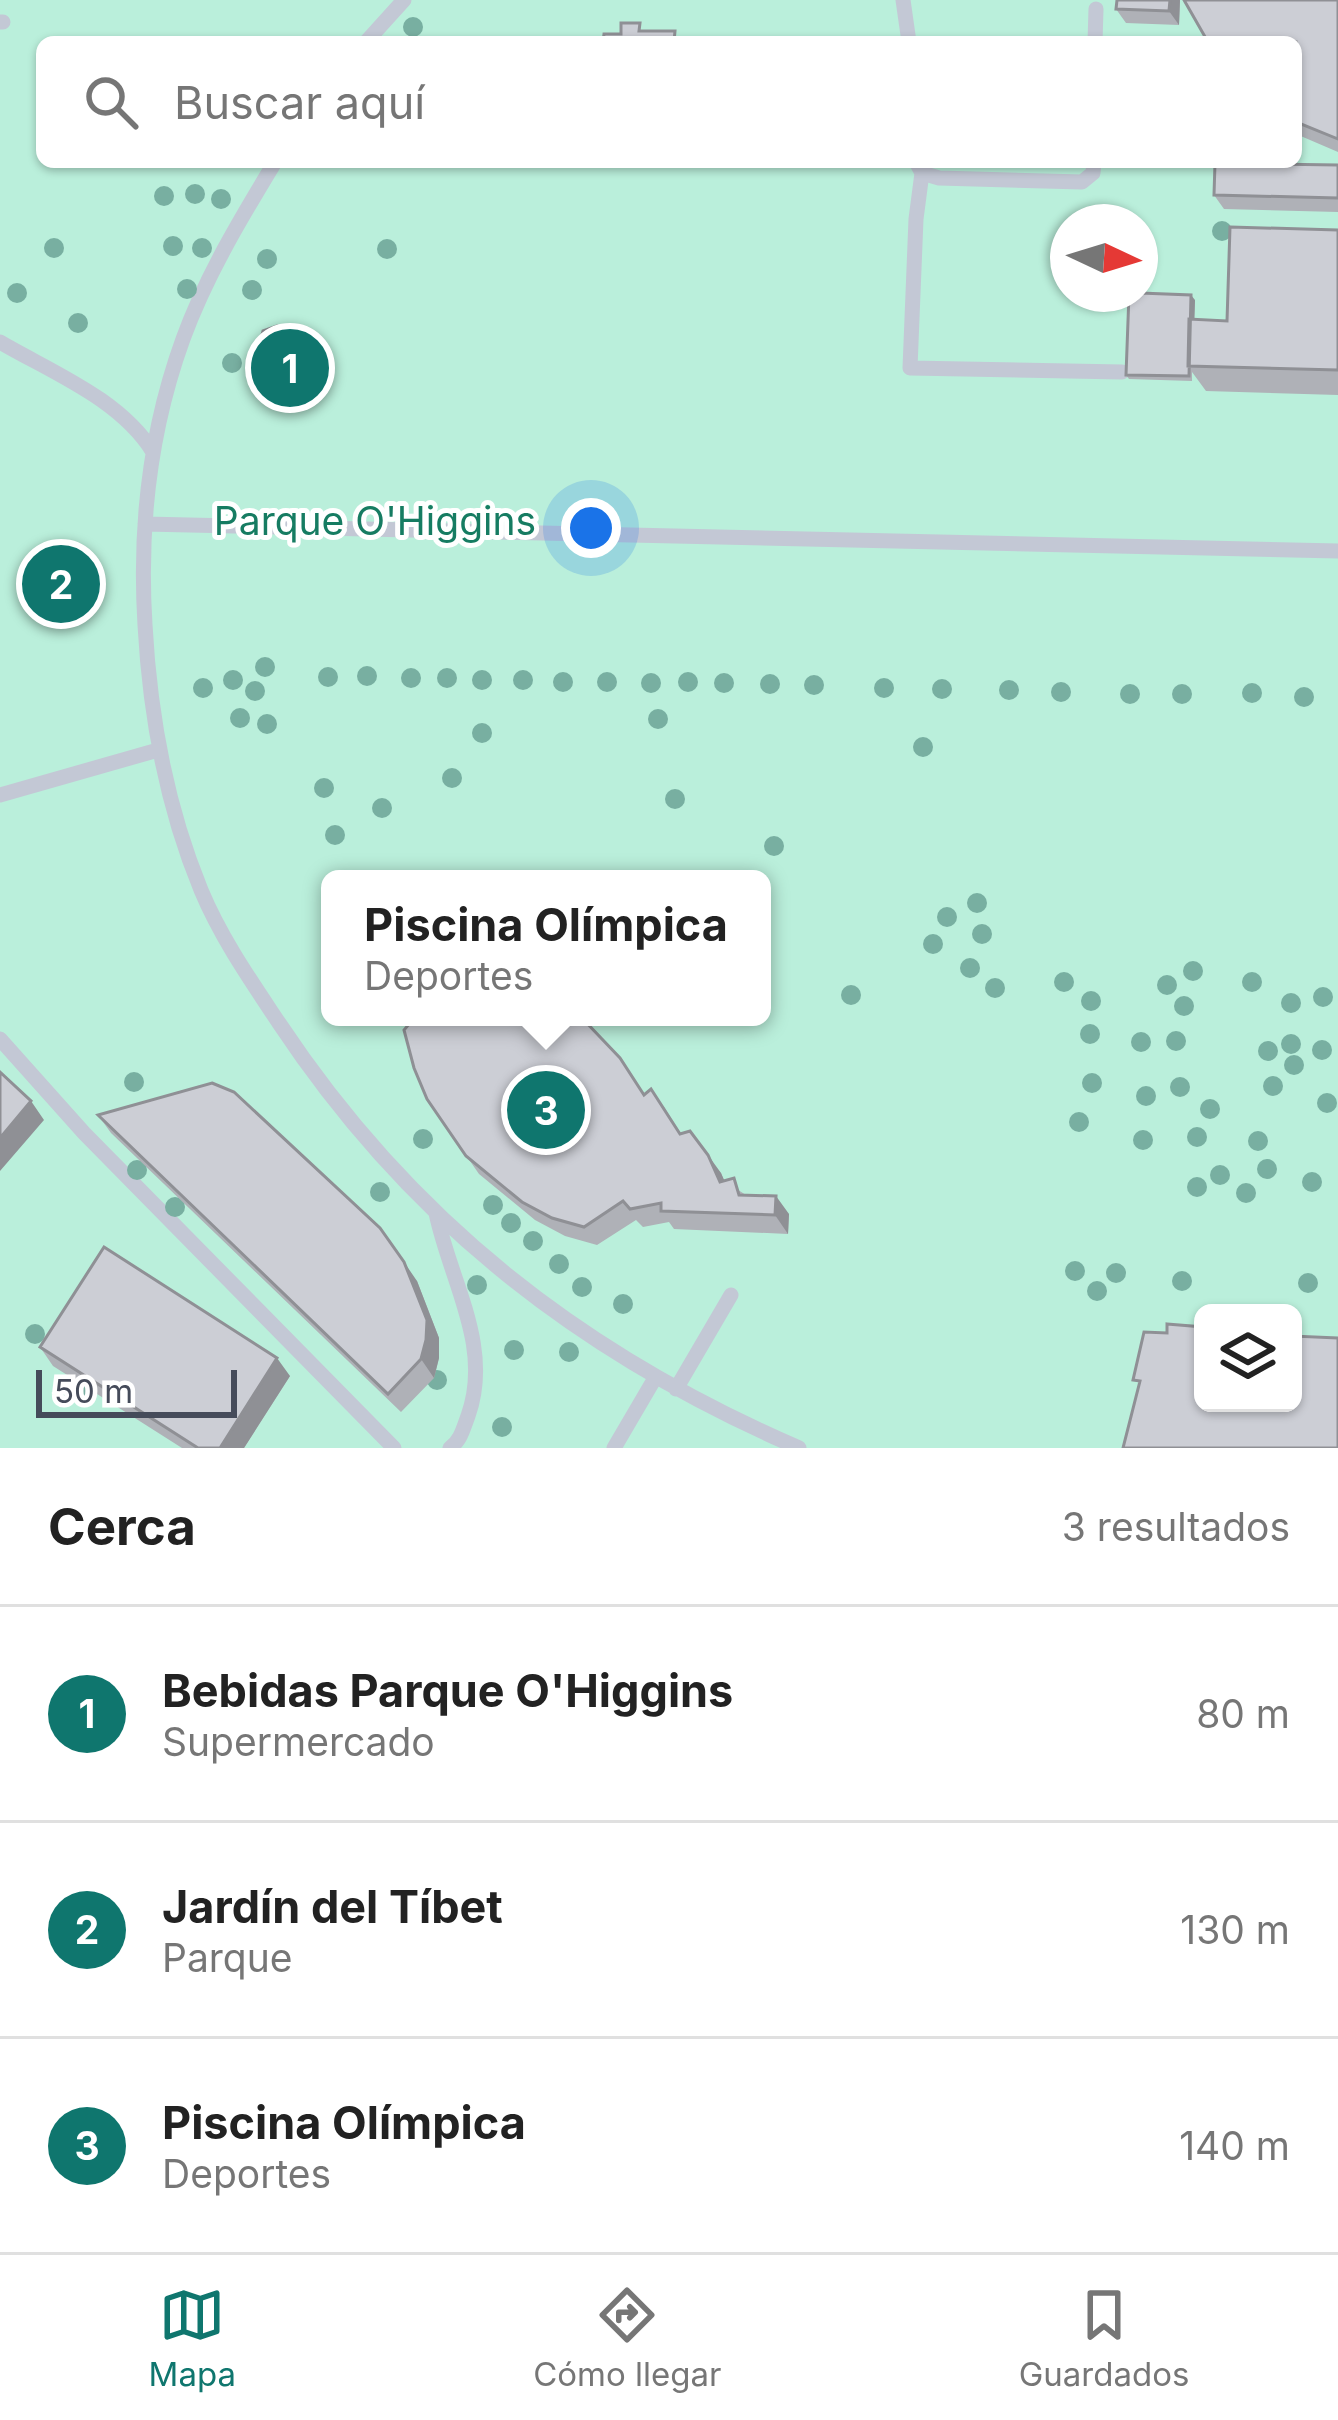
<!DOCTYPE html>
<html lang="es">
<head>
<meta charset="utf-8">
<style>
	:root { --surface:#fff; --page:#f6f6f6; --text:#222; --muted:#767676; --line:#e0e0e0; --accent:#0f766e }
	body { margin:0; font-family:Inter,sans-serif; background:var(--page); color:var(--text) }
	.controls { position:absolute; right:36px; bottom:36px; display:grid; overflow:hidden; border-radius:18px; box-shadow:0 3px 9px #0004 }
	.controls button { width:108px; height:108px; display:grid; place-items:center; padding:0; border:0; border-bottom:3px solid var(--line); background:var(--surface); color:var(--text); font:60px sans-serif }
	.compass { position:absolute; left:1050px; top:204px; width:108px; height:108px; border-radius:50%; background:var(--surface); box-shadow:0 3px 9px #0004; rotate:94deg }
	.scale { position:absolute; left:36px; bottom:30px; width:201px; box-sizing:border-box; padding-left:12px; border:6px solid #454b5a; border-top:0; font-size:33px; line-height:42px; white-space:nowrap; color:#454b5a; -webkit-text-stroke:9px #fff; paint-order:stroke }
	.you { position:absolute; left:591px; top:528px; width:42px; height:42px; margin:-30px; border:9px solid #fff; border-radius:50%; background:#1a73e8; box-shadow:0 0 0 18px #1a73e833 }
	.badge { display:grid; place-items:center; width:78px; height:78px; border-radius:50%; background:var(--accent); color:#fff; font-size:39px; font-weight:700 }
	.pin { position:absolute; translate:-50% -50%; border:6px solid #fff; box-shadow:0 3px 12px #0006 }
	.popup { position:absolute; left:321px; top:870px; width:450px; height:156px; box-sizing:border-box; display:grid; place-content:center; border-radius:18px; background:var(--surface); filter:drop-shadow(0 3px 9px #0005); font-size:39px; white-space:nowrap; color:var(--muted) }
	.popup b { font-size:45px; color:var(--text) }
	.popup::after { content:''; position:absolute; left:50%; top:100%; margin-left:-24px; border:24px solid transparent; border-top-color:var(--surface) }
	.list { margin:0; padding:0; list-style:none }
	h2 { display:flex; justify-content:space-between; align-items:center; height:156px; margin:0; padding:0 48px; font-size:51px }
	h2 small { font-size:39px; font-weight:400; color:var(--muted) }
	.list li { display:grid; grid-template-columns:78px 1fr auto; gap:36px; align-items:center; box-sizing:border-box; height:216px; padding:0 48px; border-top:3px solid var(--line) }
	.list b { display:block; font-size:45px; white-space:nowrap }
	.list p { margin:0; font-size:39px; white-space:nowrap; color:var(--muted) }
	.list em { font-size:39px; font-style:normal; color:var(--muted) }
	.icon { flex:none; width:66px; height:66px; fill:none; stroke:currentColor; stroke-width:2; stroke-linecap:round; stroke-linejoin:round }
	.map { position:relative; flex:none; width:1338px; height:1448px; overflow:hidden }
	.search { position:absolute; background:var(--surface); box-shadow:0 3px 9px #0004; left:36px; right:36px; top:36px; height:132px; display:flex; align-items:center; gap:30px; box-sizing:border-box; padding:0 42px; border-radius:18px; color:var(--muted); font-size:45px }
	.sheet { height:804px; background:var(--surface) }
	nav { display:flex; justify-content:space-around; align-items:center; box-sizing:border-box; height:168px; border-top:3px solid var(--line); background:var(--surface); font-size:33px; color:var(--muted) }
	nav a { display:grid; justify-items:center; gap:6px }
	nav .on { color:var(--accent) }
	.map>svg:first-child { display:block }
	.green { fill:#baefdb; fill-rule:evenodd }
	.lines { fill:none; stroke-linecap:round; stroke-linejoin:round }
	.lane { stroke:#c3c8d5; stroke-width:15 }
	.tree { fill:#78afa1 }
	.wall { fill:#afb1b7 }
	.shaded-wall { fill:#8f9095 }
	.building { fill:#ccced5; stroke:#8f9095; stroke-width:3 }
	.labels { text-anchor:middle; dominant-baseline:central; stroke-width:10; stroke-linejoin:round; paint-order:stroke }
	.park-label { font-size:39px; fill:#167c62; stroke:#fff }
</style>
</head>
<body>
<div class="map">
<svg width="1338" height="1448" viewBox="0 0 1338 1448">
	<rect width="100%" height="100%" fill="#f0eeed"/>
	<!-- green -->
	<path class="green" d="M0,0H1338V1448H0ZM42,42H1296V162H42ZM1068,222H1140V294H1068ZM330,879H762V1017H330ZM1203,1313H1293V1403H1203Z"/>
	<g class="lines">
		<!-- lane -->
		<path class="lane" d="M903,0L909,42
			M0,22H3
			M366,42L404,0
			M1095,42L1096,9
			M275,162C241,218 206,276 183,339C150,430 139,529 145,625C150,717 166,805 201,890C221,938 251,981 279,1023C411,1222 582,1354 799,1448
			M916,162L922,173L939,178L1082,182L1093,173L1094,162
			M922,173L916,219L910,368L1122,372
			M0,342C53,373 120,399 153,452
			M145,524L1338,551
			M0,795L158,750
			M0,1039L84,1133L394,1448
			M436,1213C450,1281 493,1346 468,1416C463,1429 461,1440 450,1448
			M676,1389L731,1295
			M614,1448L655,1378"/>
	</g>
	<!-- trees -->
	<g class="tree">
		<circle cx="413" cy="27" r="10"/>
		<circle cx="195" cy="194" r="10"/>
		<circle cx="164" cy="196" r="10"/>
		<circle cx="221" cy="199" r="10"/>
		<circle cx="1222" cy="231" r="10"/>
		<circle cx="173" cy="246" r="10"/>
		<circle cx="54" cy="248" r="10"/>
		<circle cx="202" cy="248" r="10"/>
		<circle cx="387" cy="249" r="10"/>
		<circle cx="267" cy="259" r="10"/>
		<circle cx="187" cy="289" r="10"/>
		<circle cx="252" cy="290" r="10"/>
		<circle cx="17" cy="293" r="10"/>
		<circle cx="78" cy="323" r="10"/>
		<circle cx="232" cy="363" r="10"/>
		<circle cx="297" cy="379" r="10"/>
		<circle cx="265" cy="667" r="10"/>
		<circle cx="367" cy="676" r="10"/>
		<circle cx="328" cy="677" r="10"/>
		<circle cx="411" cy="678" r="10"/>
		<circle cx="447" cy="678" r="10"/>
		<circle cx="233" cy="680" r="10"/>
		<circle cx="482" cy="680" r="10"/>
		<circle cx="523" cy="680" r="10"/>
		<circle cx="563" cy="682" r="10"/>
		<circle cx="607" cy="682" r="10"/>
		<circle cx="688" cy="682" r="10"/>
		<circle cx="651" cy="683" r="10"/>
		<circle cx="724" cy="683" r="10"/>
		<circle cx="770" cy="684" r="10"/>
		<circle cx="814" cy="685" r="10"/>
		<circle cx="203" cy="688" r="10"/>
		<circle cx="884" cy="688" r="10"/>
		<circle cx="942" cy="689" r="10"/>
		<circle cx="1009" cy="690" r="10"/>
		<circle cx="255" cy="691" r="10"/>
		<circle cx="1061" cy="692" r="10"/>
		<circle cx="1252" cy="693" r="10"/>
		<circle cx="1130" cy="694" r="10"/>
		<circle cx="1182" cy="694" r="10"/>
		<circle cx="1304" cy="697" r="10"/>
		<circle cx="240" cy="718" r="10"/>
		<circle cx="658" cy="719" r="10"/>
		<circle cx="267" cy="724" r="10"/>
		<circle cx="482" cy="733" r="10"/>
		<circle cx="923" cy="747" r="10"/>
		<circle cx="452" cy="778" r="10"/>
		<circle cx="324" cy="788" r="10"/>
		<circle cx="675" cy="799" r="10"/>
		<circle cx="382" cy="808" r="10"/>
		<circle cx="335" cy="835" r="10"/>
		<circle cx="774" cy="846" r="10"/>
		<circle cx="977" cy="903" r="10"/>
		<circle cx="947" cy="917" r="10"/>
		<circle cx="982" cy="934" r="10"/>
		<circle cx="933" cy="944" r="10"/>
		<circle cx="970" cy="968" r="10"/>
		<circle cx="1193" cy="971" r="10"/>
		<circle cx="1064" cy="982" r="10"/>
		<circle cx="1252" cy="982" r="10"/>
		<circle cx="1167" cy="985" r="10"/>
		<circle cx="995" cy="988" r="10"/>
		<circle cx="851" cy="995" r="10"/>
		<circle cx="1323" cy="997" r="10"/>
		<circle cx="1091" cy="1001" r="10"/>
		<circle cx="1291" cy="1003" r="10"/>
		<circle cx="1184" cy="1006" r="10"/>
		<circle cx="1090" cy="1034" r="10"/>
		<circle cx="1176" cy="1041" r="10"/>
		<circle cx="1141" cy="1042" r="10"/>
		<circle cx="1291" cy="1044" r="10"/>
		<circle cx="1322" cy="1050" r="10"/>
		<circle cx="1268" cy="1051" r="10"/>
		<circle cx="1294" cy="1065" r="10"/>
		<circle cx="134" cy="1082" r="10"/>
		<circle cx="1092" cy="1083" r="10"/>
		<circle cx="1273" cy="1086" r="10"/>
		<circle cx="1180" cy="1087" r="10"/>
		<circle cx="1146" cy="1096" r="10"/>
		<circle cx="1327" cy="1103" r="10"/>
		<circle cx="1210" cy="1109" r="10"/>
		<circle cx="1079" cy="1122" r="10"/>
		<circle cx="1197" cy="1137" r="10"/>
		<circle cx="423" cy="1139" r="10"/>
		<circle cx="1143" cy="1140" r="10"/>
		<circle cx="1258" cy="1141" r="10"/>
		<circle cx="1267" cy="1169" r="10"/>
		<circle cx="137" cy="1170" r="10"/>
		<circle cx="1220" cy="1175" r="10"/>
		<circle cx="1312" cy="1182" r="10"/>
		<circle cx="1197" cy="1187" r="10"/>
		<circle cx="380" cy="1192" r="10"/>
		<circle cx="1246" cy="1193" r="10"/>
		<circle cx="493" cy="1205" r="10"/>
		<circle cx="175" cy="1207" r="10"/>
		<circle cx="511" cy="1223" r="10"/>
		<circle cx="533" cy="1241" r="10"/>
		<circle cx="559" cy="1264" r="10"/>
		<circle cx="1075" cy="1271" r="10"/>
		<circle cx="1116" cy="1273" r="10"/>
		<circle cx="1182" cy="1281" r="10"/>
		<circle cx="1308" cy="1283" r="10"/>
		<circle cx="477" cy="1285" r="10"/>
		<circle cx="582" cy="1287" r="10"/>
		<circle cx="1097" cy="1291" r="10"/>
		<circle cx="623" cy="1304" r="10"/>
		<circle cx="35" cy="1334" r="10"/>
		<circle cx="514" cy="1350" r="10"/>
		<circle cx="569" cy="1352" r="10"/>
		<circle cx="437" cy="1380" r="10"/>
		<circle cx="79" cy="1393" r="10"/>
		<circle cx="502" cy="1427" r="10"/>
	</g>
	<!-- wall -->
	<path class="wall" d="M1117,0H1180L1179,25L1126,23L1116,9Z
		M1338,0V152L1296,134V42Z
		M1338,165V212L1224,209L1214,195Z
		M1338,230V395L1206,391L1192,372V381L1129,379L1126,375L1195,300L1194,320L1227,321Z
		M288,337L292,342L288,357L274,362L259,346Z
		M645,1095L664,1107L681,1134L721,1173L724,1181L746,1195L789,1214L788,1234L674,1229L669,1222L643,1227L636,1220L597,1245L565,1236L535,1220L479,1174L427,1099Z
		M98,1115L417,1281L439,1338V1358L434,1378L401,1412L111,1133Z
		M40,1347L290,1376L244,1448H182L53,1366Z"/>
	<!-- shaded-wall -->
	<path class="shaded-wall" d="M1170,0H1180L1179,25L1169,11Z
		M1191,295L1195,300L1193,366H1189Z
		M288,337L292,342L288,357L285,352Z
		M31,1101L44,1120L0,1171V1138Z
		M708,1155L721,1173L733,1200L720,1182Z
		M776,1196L789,1214L788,1234L775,1215Z
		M404,1262L417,1281L439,1338V1358L434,1378L421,1359Z
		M277,1358L290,1376L244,1448H220Z"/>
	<!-- building -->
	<path class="building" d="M1117,0H1170L1169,11L1116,9Z
		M1184,0H1338V139L1296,122V42H1208Z
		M621,23H640L639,31H675L674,42H603L604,34H621Z
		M1215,163L1338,165V198L1214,195Z
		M1230,227L1338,230V370L1188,366L1189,319L1227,321Z
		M1140,293L1191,295L1189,376L1126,375L1129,294Z
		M277,326L288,337L285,352L271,357L259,346L263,331Z
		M415,1017H581L620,1058L644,1095L651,1089L680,1134L690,1131L708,1155L720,1182L734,1178L739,1195L776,1196L775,1215L661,1211V1203L630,1209L623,1201L584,1227L552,1218L522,1202L466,1156L427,1099L414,1068L404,1030Z
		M0,1072L31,1101L0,1138Z
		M212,1083L234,1092L380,1228L404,1262L427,1320L426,1340L421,1359L388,1394L98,1115Z
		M104,1247L277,1358L220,1448H198L40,1347Z
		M1167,1324L1203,1327V1403H1293V1336L1338,1338V1448H1123L1140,1381L1133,1380L1144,1332L1167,1333Z"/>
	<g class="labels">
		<!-- park labels -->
		<g class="park-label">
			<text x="375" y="520">Parque O'Higgins</text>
		</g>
	</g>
</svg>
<div class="controls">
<button><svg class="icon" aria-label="layers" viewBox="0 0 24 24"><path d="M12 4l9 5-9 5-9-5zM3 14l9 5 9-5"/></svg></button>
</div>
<svg class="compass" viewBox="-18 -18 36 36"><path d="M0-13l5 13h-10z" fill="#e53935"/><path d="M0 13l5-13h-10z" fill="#767676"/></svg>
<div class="scale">50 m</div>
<div class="you"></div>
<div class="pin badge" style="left:290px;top:368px">1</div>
<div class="pin badge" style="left:61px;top:584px">2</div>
<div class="pin badge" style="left:546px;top:1110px">3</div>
<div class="popup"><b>Piscina Olímpica</b>Deportes</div>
<div class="search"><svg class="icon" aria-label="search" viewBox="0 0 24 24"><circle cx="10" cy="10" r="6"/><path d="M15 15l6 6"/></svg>Buscar aquí</div>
</div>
<section class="sheet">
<h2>Cerca<small>3 resultados</small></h2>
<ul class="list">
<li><span class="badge">1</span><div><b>Bebidas Parque O'Higgins</b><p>Supermercado</p></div><em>80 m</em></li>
<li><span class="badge">2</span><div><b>Jardín del Tíbet</b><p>Parque</p></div><em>130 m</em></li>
<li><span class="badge">3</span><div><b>Piscina Olímpica</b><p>Deportes</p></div><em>140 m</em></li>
</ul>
</section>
<nav>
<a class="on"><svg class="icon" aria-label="map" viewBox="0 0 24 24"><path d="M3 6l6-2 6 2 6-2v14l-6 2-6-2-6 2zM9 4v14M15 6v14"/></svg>Mapa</a>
<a><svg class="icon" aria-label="directions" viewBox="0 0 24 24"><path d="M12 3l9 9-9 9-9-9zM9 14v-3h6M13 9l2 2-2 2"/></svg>Cómo llegar</a>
<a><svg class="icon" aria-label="saved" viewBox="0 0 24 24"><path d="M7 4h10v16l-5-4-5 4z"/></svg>Guardados</a>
</nav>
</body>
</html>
